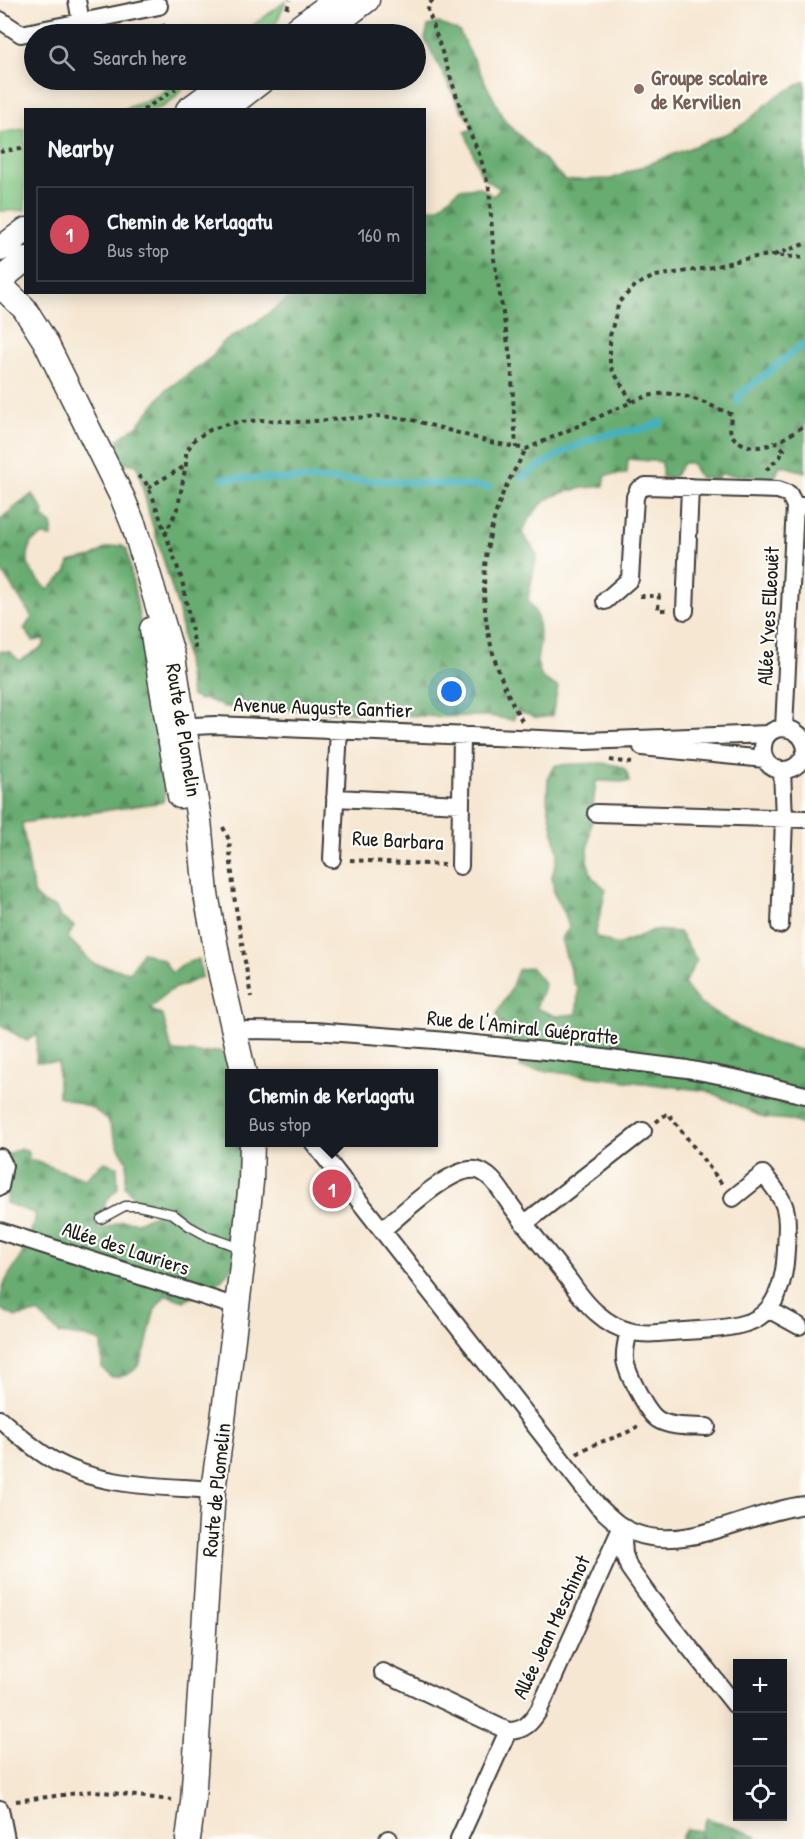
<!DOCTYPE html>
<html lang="en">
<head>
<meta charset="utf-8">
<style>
	:root { --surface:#171b24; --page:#20242c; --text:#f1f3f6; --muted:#9ea1a6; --line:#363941; --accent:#d1495b }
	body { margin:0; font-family:"Patrick Hand",sans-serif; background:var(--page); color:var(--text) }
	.controls { position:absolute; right:18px; bottom:18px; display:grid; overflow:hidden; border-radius:0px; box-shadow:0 3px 15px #0003 }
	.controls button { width:54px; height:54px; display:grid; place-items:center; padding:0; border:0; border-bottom:2px solid var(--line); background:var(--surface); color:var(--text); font:30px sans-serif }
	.you { position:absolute; left:452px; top:692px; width:21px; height:21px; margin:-15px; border:4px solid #fff; border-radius:50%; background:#1a73e8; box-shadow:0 0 0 9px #1a73e833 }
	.badge { display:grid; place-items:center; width:39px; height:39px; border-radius:50%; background:var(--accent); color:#fff; font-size:20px; font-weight:700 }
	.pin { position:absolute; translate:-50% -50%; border:3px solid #fff; box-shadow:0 2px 6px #0006 }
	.popup { position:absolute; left:225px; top:1069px; width:213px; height:78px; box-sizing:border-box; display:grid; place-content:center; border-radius:0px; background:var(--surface); filter:drop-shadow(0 2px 4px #0005); font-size:20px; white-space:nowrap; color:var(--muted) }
	.popup b { font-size:22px; color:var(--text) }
	.popup::after { content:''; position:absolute; left:50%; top:100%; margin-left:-12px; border:12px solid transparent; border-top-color:var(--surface) }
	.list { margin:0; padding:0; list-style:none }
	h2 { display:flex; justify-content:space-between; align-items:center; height:78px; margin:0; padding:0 24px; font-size:26px }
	h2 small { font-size:20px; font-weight:400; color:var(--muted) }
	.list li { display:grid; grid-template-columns:39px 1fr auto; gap:18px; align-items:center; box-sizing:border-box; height:96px; margin:0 12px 12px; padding:0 12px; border:2px solid var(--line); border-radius:0px }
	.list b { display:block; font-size:22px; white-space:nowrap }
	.list p { margin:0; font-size:20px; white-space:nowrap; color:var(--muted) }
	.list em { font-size:20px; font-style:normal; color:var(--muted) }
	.icon { flex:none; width:33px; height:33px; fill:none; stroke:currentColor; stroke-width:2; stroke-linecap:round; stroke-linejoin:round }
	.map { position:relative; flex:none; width:805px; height:1839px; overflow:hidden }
	.search { position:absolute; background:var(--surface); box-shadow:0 3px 15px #0003; left:24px; top:24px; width:402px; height:66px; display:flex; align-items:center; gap:15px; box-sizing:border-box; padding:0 21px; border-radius:33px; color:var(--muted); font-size:22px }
	.panel { position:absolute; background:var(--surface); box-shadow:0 3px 15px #0003; left:24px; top:108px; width:402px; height:186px; border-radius:0px }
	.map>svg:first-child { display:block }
	.green { fill:#80c783; stroke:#4e7250; stroke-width:1.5 }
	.forest { fill:url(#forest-firs); stroke:#426446; stroke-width:1.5 }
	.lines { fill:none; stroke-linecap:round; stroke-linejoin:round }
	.stream { stroke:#42b1be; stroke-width:7 }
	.lane-casing { stroke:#3d3a37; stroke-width:11 }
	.street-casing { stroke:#3d3a37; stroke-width:20 }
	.secondary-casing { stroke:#3d3a37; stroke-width:27 }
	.path { stroke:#3d3a37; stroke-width:4; stroke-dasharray:4.5 4.5; stroke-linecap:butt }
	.lane { stroke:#fff; stroke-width:8 }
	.street { stroke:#fff; stroke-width:16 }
	.secondary { stroke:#fff; stroke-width:24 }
	.education-dot { fill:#8d6e63; stroke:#fdfcf7; stroke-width:2 }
	.labels { text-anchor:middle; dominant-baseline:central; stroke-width:4.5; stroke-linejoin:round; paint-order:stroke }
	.education-label { font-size:21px; font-weight:bold; fill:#785e54; stroke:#fdfcf7; text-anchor:start }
	.street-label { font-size:21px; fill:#1c1c1c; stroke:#fdfcf7 }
</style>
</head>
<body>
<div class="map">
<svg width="805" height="1839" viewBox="0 0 805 1839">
	<defs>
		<pattern id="forest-firs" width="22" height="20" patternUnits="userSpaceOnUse" patternTransform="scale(1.5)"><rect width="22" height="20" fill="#68ac71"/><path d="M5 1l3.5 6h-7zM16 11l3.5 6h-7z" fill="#558b5c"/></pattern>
	</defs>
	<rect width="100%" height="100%" fill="#fdfcf7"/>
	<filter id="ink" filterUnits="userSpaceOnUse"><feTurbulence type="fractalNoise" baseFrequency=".0167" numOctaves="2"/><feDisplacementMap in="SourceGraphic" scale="12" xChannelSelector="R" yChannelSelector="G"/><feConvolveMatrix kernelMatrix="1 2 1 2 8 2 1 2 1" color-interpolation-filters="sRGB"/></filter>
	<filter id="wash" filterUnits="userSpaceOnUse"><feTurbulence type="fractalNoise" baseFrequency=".008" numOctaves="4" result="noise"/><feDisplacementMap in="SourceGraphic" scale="24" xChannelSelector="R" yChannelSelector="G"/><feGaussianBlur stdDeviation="1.35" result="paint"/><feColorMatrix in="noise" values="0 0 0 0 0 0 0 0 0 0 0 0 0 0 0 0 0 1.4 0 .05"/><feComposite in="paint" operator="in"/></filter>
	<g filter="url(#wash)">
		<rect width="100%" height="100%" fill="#f6e7d2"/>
		<!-- green -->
		<path class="green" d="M286,1L275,25L264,34H241Z
			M180,80H192C185,83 181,90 176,96C161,114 145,110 124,109L152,99Z
			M25,129V210L0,211V133Z"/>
		<!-- forest -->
		<path class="forest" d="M438,23L459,31L505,121L565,180L611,179L730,132L745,123L775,97L805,81V472L780,465L775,478L719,474L718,479L700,478L691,463H683L674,477H662V462L628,459L627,474L606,475L604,486C564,490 540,492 522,533L537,554L528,599L537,615L540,640L537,662L542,678L558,687L552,716L537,718L517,711L513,720L487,716L443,717L226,707L205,699L200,700L191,696L179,611L149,513L137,465L117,461V440L139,424L166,390L213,356L222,343L258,321L296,293L424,292L425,209L438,208L459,189L480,187L493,196L500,189L482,177L465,132L474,128L461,109L425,39L428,26Z
			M32,494L44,511L43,517L52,524V537L42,536L31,542C23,569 31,571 48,590L67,571L69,562L92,557L106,548L121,545L127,550L149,669L147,684L154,695L167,785L163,802L22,823L34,895L43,903L56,907L60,917L74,926L68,938L94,964L130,972L142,952L163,960L172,973L186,963L199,959L202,977L169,991L150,1009L163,1016L172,1051L201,1053L221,1051L229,1059L232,1073L230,1074V1142L241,1143L237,1261L221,1280L207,1291L184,1301L166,1295C162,1300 157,1305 155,1310C145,1336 150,1379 111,1377L102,1368L101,1342L85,1337L60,1334L38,1313L16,1317L0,1309C0,1281 10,1276 22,1254C29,1242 32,1227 36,1214L6,1203L9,1154L20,1148L27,1150L29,1159L85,1179L104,1162L117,1166L118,1188L106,1201L97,1228L103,1229L122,1221L137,1222L158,1214L156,1204L140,1203L125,1187L127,1161L118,1146L108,1120L92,1108L58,1096V1062H36L37,1034L27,1041L0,1025V651L10,652L20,661L44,646V639L33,641L24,629L32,617L0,569V519Z
			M602,763C618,766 627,763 629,782L596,781L587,860L592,877L606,889L595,936L617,945L654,930L679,932L697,960L684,984L699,1003L742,1029L769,1042L805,1051V1126L790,1120L764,1118L708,1091L520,1068L530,1044L505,1041L497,1013L510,991L518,970L531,967L545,984L536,1008L556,1016L577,1014L578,987L574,984L561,939L569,928L565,914L554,894L552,876L558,854L547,801L548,776L556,765Z
			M707,1818L757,1836L754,1839H680L686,1829L701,1831Z"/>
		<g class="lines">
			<!-- stream -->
			<path class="stream" d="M738,401V396L805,343
				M223,478L386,481L489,487
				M521,478C548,461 575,443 606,435C624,430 645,432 661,422"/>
		</g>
	</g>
	<g filter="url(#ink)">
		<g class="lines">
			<defs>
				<path id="lane" d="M101,1219L125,1206H138L152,1209L173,1214L189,1226L209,1237L241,1248"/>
				<path id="street" d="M0,20L21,34L81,22L77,0
					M81,22L159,6
					M605,601L630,579L635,497L638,490L646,486L778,490L789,494L795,506H805
					M685,611L690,487
					M174,727L215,725L585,741L768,734
					M784,728L795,506
					M805,745C799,723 765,722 763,747C760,774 798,779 805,752
					M642,747L765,759
					M335,798L461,804
					M596,813L805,819
					M332,859L339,730
					M460,866L462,735
					M780,925L784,819L782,770
					M233,1031L245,1030L314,1031L435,1040L556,1052L687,1069L739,1079L805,1095
					M313,1142L598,1506C609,1516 620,1528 635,1533C688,1553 751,1511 805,1505
					M0,1157L4,1165L0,1187
					M524,1224L643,1131
					M382,1230C402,1214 451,1166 476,1170C492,1173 501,1192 510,1204C528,1229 547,1252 566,1276C575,1288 585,1304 598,1314C607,1322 617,1328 629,1331C646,1336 666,1332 683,1331C704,1330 727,1329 746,1323C778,1314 785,1277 786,1249C788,1211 789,1204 763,1174L733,1198
					M0,1231L237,1307
					M768,1309L799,1326
					M629,1331C627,1340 624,1349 625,1359C626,1372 646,1411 657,1419C670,1428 693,1426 707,1427
					M0,1419C16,1433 32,1448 51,1459C97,1487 160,1486 213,1490
					M622,1527L624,1554L629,1568L651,1599L735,1705
					M383,1672L508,1731
					M0,1809L6,1839
					M388,1839H389
					M459,1839L508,1731C524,1731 531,1723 539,1710L622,1526"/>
				<path id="secondary" d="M290,34L336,0
					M322,34L367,0
					M188,110L229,80
					M224,110L263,80
					M0,249L26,230
					M0,280L26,259
					M0,285L24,308L45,341L123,499L134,526L173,657L199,820L206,894L221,975L244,1074
					M152,629L180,796
					M188,1839L193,1802L213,1490L223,1420L244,1249L251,1182L252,1142"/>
			</defs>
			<!-- lane casing -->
			<use href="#lane" class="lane-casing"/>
			<!-- street casing -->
			<use href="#street" class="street-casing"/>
			<!-- secondary casing -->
			<use href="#secondary" class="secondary-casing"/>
			<!-- path -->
			<path class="path" d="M433,0L429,4L428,10L465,121L480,156L489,188L494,259L511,362L516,448
				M287,9L290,0
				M163,24L165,34
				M256,34L270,23
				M175,80L177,88
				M143,110L176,89
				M0,152L26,147
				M774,255L805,244
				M632,402L610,366V336L619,302L636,285L655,276L708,268L749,258L770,255L805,258
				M766,470L780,457L784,450L776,442
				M138,476L145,481L153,498L182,580L196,652
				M149,489C152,483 177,472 186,465
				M165,535L178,507L186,464V452L195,439L210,430L230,423L261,420L302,422L381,416L409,419L490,442L526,449L632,402C641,398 649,395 659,394C682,391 709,405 731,414C731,420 729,428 731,433C733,438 736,440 741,443C763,455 787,437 805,425
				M640,596H659L658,610H668
				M522,721C481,650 472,576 501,498C507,482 518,465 526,449
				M610,760L632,763
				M223,827L229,840L234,896L251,997
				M350,860L444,865
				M656,1122L668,1113L722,1184
				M577,1454C596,1440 620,1439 638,1426
				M16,1801L94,1791L172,1800"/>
			<!-- lane -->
			<use href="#lane" class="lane"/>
			<!-- street -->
			<use href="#street" class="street"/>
			<!-- secondary -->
			<use href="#secondary" class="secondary"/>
		</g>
	</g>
	<!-- markers -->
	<circle class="education-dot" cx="639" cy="89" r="6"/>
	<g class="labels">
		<!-- education labels -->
		<g class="education-label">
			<text x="651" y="77">Groupe scolaire<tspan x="651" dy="24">de Kervilien</tspan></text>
		</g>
		<!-- street labels -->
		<g class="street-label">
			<text transform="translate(768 616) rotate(-87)">Allée Yves Elleouët</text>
			<text transform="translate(323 707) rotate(2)">Avenue Auguste Gantier</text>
			<text transform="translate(184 730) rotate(81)">Route de Plomelin</text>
			<text transform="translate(398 840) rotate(3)">Rue Barbara</text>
			<text transform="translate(523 1027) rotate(6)">Rue de l'Amiral Guépratte</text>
			<text transform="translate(126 1248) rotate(18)">Allée des Lauriers</text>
			<text transform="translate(216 1490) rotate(-84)">Route de Plomelin</text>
			<text transform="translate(551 1627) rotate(-65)">Allée Jean Meschinot</text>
		</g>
	</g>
</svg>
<div class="controls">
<button>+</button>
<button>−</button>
<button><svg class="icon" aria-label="locate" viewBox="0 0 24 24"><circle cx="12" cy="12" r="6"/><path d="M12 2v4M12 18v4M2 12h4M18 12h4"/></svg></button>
</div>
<div class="you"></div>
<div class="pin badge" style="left:332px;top:1189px">1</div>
<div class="popup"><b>Chemin de Kerlagatu</b>Bus stop</div>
<div class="search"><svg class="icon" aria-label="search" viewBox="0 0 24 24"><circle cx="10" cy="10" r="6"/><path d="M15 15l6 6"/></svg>Search here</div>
<section class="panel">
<h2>Nearby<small></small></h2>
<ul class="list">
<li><span class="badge">1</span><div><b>Chemin de Kerlagatu</b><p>Bus stop</p></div><em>160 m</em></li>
</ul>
</section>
</div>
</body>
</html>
